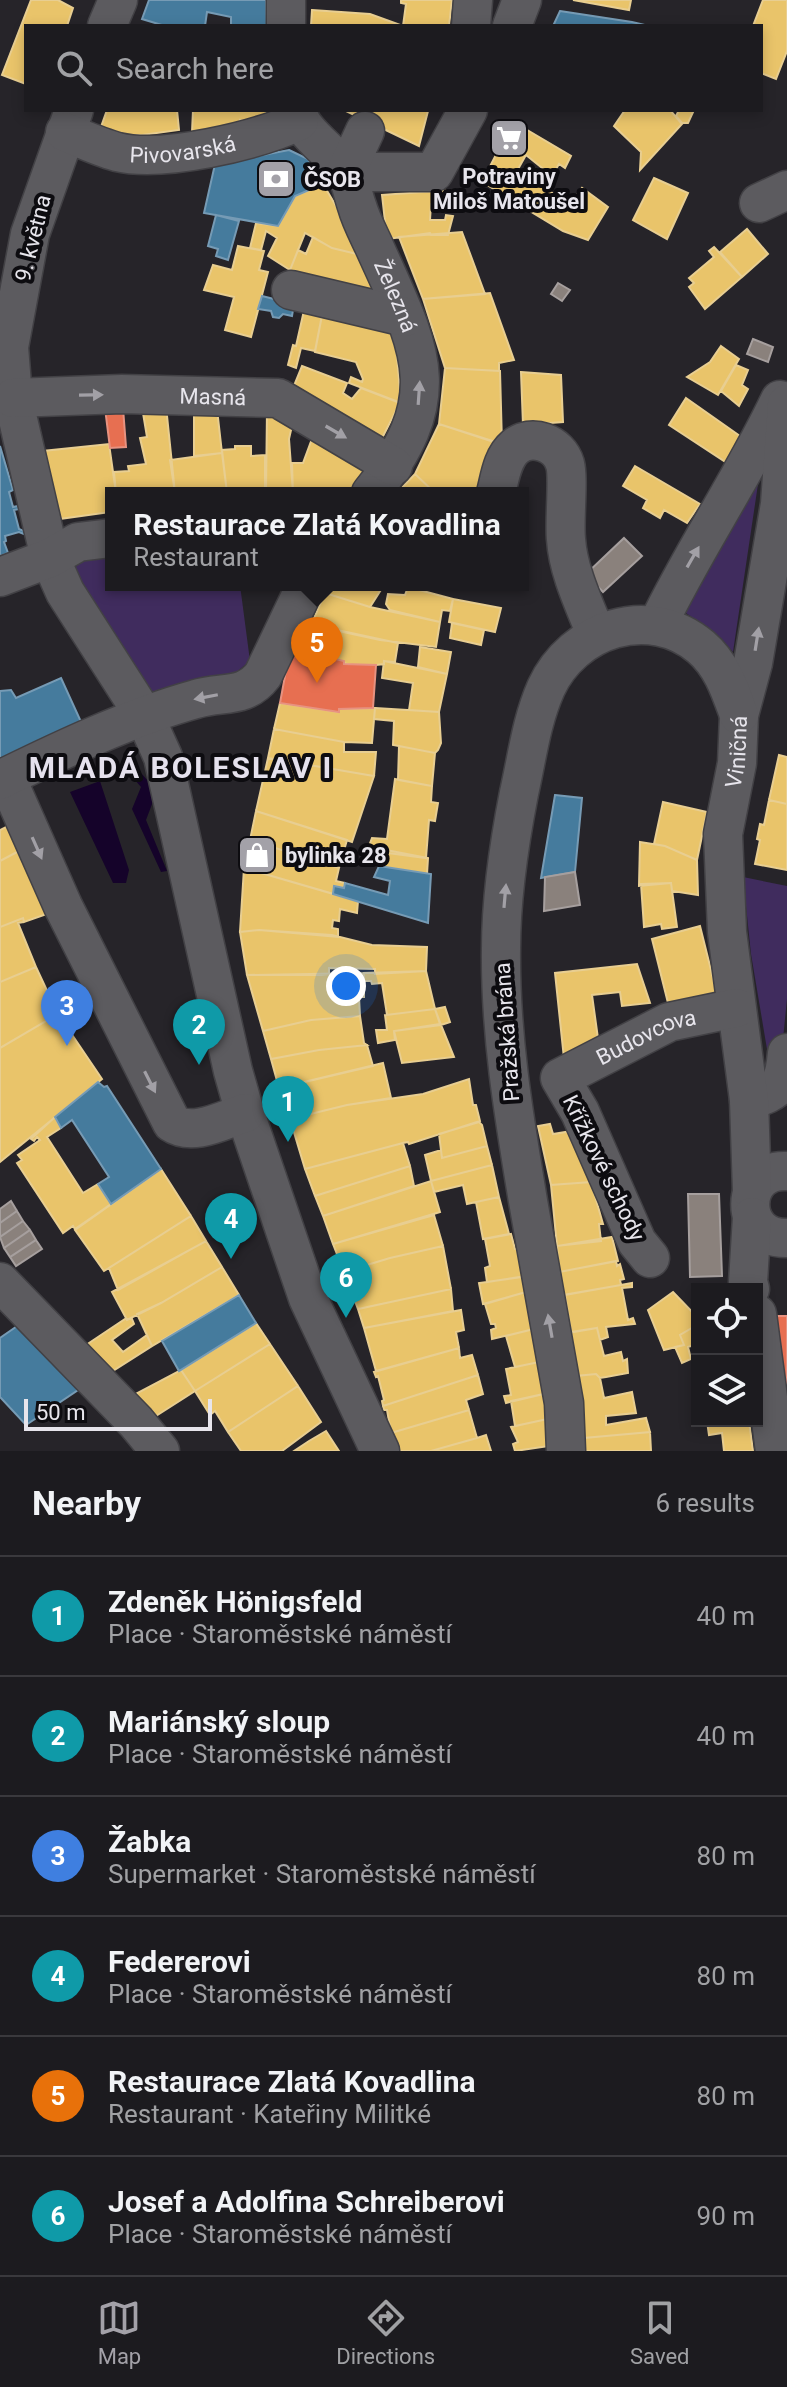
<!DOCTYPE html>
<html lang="en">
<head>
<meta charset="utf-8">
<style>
	:root { --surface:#1c1b1f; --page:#29282c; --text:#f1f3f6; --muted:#a0a1a4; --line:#3a393d; --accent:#a3a1a8 }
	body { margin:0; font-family:Roboto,sans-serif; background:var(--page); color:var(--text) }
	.controls { position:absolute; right:24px; bottom:24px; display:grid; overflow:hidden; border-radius:0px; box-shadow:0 4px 12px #0003 }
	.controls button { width:72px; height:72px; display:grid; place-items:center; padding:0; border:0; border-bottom:2px solid var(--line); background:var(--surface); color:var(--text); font:40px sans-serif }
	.scale { position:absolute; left:24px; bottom:20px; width:188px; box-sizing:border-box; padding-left:8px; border:4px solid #e7e5ec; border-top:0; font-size:22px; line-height:28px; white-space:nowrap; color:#e7e5ec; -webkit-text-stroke:6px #0d0c10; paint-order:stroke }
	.you { position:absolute; left:346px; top:986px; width:28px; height:28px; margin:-20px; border:6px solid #fff; border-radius:50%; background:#1a73e8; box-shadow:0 0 0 12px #1a73e833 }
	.badge { display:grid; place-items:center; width:52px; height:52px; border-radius:50%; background:var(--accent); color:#fff; font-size:26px; font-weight:700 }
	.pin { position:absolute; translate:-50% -66px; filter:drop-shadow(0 2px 4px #0008) }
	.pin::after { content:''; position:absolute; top:42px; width:28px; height:24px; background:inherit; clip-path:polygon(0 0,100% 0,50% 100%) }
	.popup { position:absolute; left:105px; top:487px; width:424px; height:104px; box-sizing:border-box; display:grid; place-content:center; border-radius:0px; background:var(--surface); filter:drop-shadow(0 2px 6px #0005); font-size:26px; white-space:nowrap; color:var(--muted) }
	.popup b { font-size:30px; color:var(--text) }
	.popup::after { content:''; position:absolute; left:50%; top:100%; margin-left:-16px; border:16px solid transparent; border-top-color:var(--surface) }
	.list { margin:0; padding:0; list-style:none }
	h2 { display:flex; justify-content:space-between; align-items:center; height:104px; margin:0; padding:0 32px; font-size:34px }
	h2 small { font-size:26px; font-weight:400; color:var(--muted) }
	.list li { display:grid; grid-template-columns:52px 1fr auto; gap:24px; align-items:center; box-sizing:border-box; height:120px; padding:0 32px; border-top:2px solid var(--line) }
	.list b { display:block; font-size:30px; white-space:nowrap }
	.list p { margin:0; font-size:26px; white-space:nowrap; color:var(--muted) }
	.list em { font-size:26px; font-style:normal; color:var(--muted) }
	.icon { flex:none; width:44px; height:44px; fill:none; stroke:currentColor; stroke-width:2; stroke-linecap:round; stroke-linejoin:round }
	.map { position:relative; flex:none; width:787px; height:1451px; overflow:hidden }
	.search { position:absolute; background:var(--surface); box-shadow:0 4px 12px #0003; left:24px; right:24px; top:24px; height:88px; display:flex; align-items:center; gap:20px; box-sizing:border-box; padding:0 28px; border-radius:0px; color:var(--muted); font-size:30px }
	.sheet { height:824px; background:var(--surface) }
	nav { display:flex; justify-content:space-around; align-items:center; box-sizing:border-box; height:112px; border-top:2px solid var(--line); background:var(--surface); font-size:22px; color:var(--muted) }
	nav a { display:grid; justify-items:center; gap:4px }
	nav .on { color:var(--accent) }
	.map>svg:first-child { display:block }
	.green { fill:#402c5e }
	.water { fill:#15032a }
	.homes { fill:#e9c46a; stroke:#e8ce91; stroke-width:2 }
	.shops { fill:#e76f51; stroke:#e79280; stroke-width:2 }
	.public { fill:#457b9d; stroke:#769bb5; stroke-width:2 }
	.industry { fill:#8a817c; stroke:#a69f9e; stroke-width:2 }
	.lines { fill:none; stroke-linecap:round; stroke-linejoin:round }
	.minor-casing { stroke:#424145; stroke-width:41 }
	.minor { stroke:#5c5b5f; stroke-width:38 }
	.oneway { fill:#a2a0a6 }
	.labels { text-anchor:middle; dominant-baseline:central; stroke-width:8; stroke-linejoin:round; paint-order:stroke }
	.street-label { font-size:22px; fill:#e7e5ec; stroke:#0d0c10 }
	.poi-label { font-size:22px; font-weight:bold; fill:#e7e5ec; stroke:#0d0c10; text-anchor:start }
	.district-label { font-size:30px; font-weight:bold; letter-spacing:2px; fill:#e5e1ed; stroke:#0d0c10 }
</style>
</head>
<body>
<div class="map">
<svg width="787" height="1451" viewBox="0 0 787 1451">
	<rect width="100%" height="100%" fill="#262429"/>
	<!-- green -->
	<path class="green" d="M761,464L733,652L721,638L686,613L684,609Z
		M111,547V585H240L250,661L234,674L154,697L72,572L73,561Z
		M743,877L787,886V999L780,1069L769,1061L751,954Z"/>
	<!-- water -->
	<path class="water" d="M133,764L157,791L146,820L167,871L161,872L132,809L141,787L127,771Z
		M100,781L129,870L126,883H113L70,792Z"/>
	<!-- homes -->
	<path class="homes" d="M31,0H58L73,8L67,26H26V84L2,75Z
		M401,0H452L449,26H403L406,4L401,3Z
		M573,0H631L629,10Z
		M763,0H787V51L776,79L761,73V26H753Z
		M312,10L370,14L403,26H311Z
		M107,110H177L179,130L142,135H122L101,127Z
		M193,110H266L265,124L240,120V131L192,132Z
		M344,110H426L428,111L419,146Z
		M625,110H670L682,124L640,170L641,152L614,126Z
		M679,110H694L688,123H682L676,116Z
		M512,121L571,156L565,168L559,164L552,176L526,155L502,143Z
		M502,143L526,155L517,171L570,204L582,188L608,207L588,240L563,231L482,182Z
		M654,178L688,193L667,239L633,220Z
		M323,184L352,233L361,255L332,248L305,233L290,270L268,256L277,238L266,231L261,250L250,248L256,223L278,226L295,196Z
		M451,190L449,205L431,204L430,220H445L446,215L453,216L448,235H431L430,233L387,239L382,195Z
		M747,229L768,254L742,277L720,252Z
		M462,232L485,294L423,299L399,237Z
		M313,237L332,248L361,255L376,294L317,287L290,270L298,250L306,254Z
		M238,246L264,251L259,270L268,272L251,337L225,330L234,297L204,290L213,265L232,270Z
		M714,247L742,277L705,309L689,287L694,283L689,278L714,257L709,251Z
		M490,293L514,360L499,363V371L445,368L423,299Z
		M305,306L323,310L315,351L301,348L296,368L288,365L293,345L296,346Z
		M323,310L387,323L396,345L401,403L349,383L351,377L362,382L363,379L356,362L315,352Z
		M721,346L739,359L718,395L687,377L710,362Z
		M736,365L748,370L742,385L748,389L739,406L721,391Z
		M302,366L347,383L343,393L352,399L361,388L400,403L378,446L291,393Z
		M445,368L500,371L502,444L439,424Z
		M521,372L561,375L563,422L523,425Z
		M686,398L740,436L727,463L669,425Z
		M166,406L175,493H116L114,472L129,471L128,466L146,464L140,438L147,437L142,407Z
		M217,409L222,453L194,456V410Z
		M267,409L294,417L289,439L293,493H266Z
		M439,424L497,443L481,493H435L415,474Z
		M316,428L370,459L353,493H293L292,463H303Z
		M109,444L116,493H111V512L52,520L43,451Z
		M235,446H251V456L265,455V493H227L222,450L235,449Z
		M222,453L227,493H175L170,460Z
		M635,466L700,504L687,523L664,510L660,518L643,508L647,500L623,486Z
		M415,474L435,493H397Z
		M330,585H384L370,607L325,593Z
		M408,587L453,599L450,611L442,610L440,622L390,610L386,604L388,594L405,595Z
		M325,593L370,607L440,622L436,647L380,640L311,625Z
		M453,599L501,608L495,632L449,622Z
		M300,622L398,643L395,662L384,661V664L376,665H351L290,649Z
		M452,623L484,630L481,645L450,638Z
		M420,647L451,652L447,674L418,667Z
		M384,661L447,674L439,712L409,710L413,683L382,678Z
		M280,703L339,712V709L375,708L372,743L344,742L274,729Z
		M375,708L439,712L441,743L438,750L435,753L393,745L394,721L374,719Z
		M274,729L344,742V752H376L374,776L268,758Z
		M399,746L435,753L432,786L398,780Z
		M779,755L787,757V804L769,800Z
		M268,758L374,776L352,842L256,811Z
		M395,779L432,786L431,802L438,803L435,821L429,820L426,858L388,853L369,846L372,838L387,839Z
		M769,800L787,804V870L755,864L760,840L757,839L760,824L764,825Z
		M663,802L707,812L697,860L665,846L654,844Z
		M256,811L347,840L339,868L250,840Z
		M8,826L19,851L0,861V830Z
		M250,840L339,868L336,881L345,883L344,888L334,886L333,894L244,868Z
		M640,842L665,846L697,860L698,895L672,891L671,883L639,886Z
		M381,849L428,858L427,874L379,866Z
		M19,851L47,914L24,922L23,918L0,927V861Z
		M244,868L358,901L357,913L340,909L339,921L333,920L332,928L338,929V937L259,930L240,932Z
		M671,883L677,927L662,929L661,924L644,927L641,884Z
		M23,918L24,922L18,923L36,967L0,982V927Z
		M700,926L717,994L669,1007L652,939Z
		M259,930L332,935L372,945L427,947L426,971L375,974V969L329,968V974L320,975H247L240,932Z
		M637,964L650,1003L622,1006L620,992L592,995L600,1053L565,1068L555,973Z
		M36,967L58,1014L0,1048V982Z
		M426,971L435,1009L387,1015L382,983L372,984L371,981H364V973Z
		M364,973V997H359L360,1016L311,1020L263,1031L247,975Z
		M445,1007L450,1022L441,1025L435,1009Z
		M435,1009L440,1024L394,1031L395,1040L378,1043L376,1030H387L385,1015Z
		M58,1014L102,1079L0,1162V1048Z
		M360,1016L364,1043L367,1045L319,1050L271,1059L263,1031L311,1020Z
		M441,1025L454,1057L402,1063L394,1031Z
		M367,1045L373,1066L279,1088L271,1059L319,1050Z
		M383,1063L391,1098L347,1105L290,1119L279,1088Z
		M469,1079L473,1105H476L480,1121L409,1144L408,1142L403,1143L305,1169L290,1119L347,1105L423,1094Z
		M55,1117L61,1128L47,1137L83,1193L98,1184L111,1204L75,1229L73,1226L63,1233L17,1163L22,1160L18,1155L40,1140L37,1137L34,1141L31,1139Z
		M479,1122L482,1125L487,1146L442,1158L439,1134Z
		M550,1124L553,1134L578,1130L591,1182L551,1185L538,1126Z
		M403,1143L410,1166L315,1196L305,1169Z
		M487,1146L492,1165L431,1181L425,1155L441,1150L442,1158Z
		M492,1165L499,1197L467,1204L463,1185L434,1192L431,1181Z
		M410,1166L414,1186L323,1216L315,1196Z
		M161,1169L191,1216L104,1271L75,1230Z
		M431,1181L440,1212L333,1244L323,1216Z
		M591,1182L603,1224H599L601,1241L557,1246L551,1185Z
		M499,1197L509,1234L483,1239L476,1202Z
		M434,1215L443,1246L390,1258L344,1272L333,1244Z
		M191,1216L206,1241L118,1290L109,1268Z
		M511,1234L515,1249H520L526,1276L487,1282L485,1268L490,1266L485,1239Z
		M612,1237L618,1261L559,1272L557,1246Z
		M206,1241L222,1267L161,1303L127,1320L112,1292Z
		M443,1246L451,1289L358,1309L344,1272L390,1258Z
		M616,1261L617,1266L620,1264L624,1279L620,1280L621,1285L563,1295L559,1272Z
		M222,1267L239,1295L152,1346L137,1314L161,1303Z
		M522,1277L526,1292L483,1304L479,1283Z
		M632,1283V1287L622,1288L628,1320L633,1318L635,1324L606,1327L608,1337L600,1340L597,1328L571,1332L565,1295Z
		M451,1289L453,1311L364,1328L358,1309Z
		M526,1292L538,1328L492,1339L491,1330L496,1328L495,1324H491L485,1304Z
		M673,1292L697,1317V1325L680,1335L684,1345L664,1350L648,1310Z
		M461,1310L464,1330L456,1332L459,1348L376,1371L364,1328Z
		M125,1319H132L134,1324L112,1340L123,1352L147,1335L152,1346L105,1376L77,1351Z
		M256,1323L270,1344L195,1391L181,1370Z
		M697,1325V1344L688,1347L691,1359L682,1363L675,1347L684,1345L680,1335Z
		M538,1328L544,1361L515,1367L506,1336Z
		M597,1328L604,1356L621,1352L623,1361L627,1359L628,1373L606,1377L600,1378L596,1374L576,1376L568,1333Z
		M270,1344L298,1386L228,1432L215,1411L210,1415L195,1391Z
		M459,1348L460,1358L472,1355L478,1375L383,1406L382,1401L384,1400L378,1376L376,1377L374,1372Z
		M544,1361L548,1393L506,1403L504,1396L511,1395L506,1369Z
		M181,1370L195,1391L145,1423L126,1399Z
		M596,1374L600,1378L604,1398L632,1392L636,1413L606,1416V1425L646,1418L650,1432L584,1438L576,1376Z
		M478,1375L483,1394L466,1400L469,1410L391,1433L387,1410H384L383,1406Z
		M298,1386L321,1422L282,1451H241L228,1432Z
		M548,1393L552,1418L515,1426L511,1401Z
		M469,1410L477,1438L431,1451H399L395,1438H393L391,1433Z
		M552,1418L556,1445L515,1451L513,1444L518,1442L511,1427Z
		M707,1421H749L753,1451H724L722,1433L709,1435Z
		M326,1431L339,1451H294L309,1441Z
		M650,1432L651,1451H585L584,1438Z
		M486,1435L491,1451H431L477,1438Z"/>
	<!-- shops -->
	<path class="shops" d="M105,408H123L126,447L110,448Z
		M290,649L344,661V664L376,665L373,708L339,709V712L280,703Z
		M776,1316H787V1404Z"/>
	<!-- public -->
	<path class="public" d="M149,0H266L267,26H231V17L207,12L205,26H165L142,19Z
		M560,11L632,22L649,26H553Z
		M289,150L308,159L323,184L295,196L278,226L204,213L215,164Z
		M216,215L239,221L228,260L216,256L218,249L208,246Z
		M262,296L294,304L292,316L283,314L279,318L273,317L271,311L258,309Z
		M0,446L13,490L9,492L13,507L18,506L19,509L14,510L19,529L26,532L24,534L19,532L5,536L6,541L4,542L8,553L0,556Z
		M61,678L82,724L0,760V691L11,690L16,698Z
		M555,795L582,798L575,872L541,878Z
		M379,866L431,874L428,923L333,894L334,886L344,888L345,883L388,895L390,881L374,877Z
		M98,1082L104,1087L107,1086L161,1169L111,1204L98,1184L109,1177L72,1120L61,1128L55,1117Z
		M239,1295L256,1323L179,1371L162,1341Z
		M23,1322L84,1386L26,1425L0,1397V1338Z"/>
	<!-- industry -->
	<path class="industry" d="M558,283L570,290L562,301L551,294Z
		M753,339L773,347L768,362L747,354Z
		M624,538L642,556L603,592L586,574Z
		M575,872L580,905L544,911L545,877Z
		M688,1194H719L722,1276L690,1277Z
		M11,1201L17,1211L0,1223V1209Z
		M17,1211L23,1221L0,1237V1223Z
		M23,1221L30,1230L4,1248L0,1237Z
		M30,1230L36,1240L10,1257L4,1248Z
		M36,1240L42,1249L16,1266L10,1257Z"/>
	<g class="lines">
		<defs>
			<g id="minor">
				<path d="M107,26L118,0"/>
				<path d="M286,26V0"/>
				<path d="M471,26L473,0"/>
				<path d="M512,26L522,0"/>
				<path d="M74,110L30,234L9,347L13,398L50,558L65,592L145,717L163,757L233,1071L245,1113L308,1298L380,1451"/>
				<path id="s1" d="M296,110C304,136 331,149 345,171C351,181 353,195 357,206C361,220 368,233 374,246C420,348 450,395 371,493"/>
				<path id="s2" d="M65,132C82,139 99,147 117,152C163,163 256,141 299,121"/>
				<path d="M346,172H434L468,110"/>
				<path d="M346,172L365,131"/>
				<path d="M759,203L787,190"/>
				<path d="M291,290L405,317"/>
				<path id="s3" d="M13,398L122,394L278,398L393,466"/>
				<path d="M496,493C500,478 502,458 515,447C531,433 559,443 565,464C569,478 564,521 566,539C568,571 584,604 596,634"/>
				<path d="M0,577L50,558L78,542L111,538"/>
				<path d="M657,626C694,549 743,478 780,400"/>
				<path d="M6,777L63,906L172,1123C193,1137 223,1120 245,1113"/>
				<path d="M0,780C61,750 131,717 196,699C222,691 245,699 263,675L306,585"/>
				<path d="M749,1100C779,1092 784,1085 787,1053"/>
				<path d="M787,1171C739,1168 737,1239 787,1238"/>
				<path id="s4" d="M752,1191L749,1100L727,932L723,834L737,763L739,715L753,663L780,504L787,404"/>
				<path id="s5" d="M650,1258L637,1242L580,1112L560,1078L669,1022L736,1008"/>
				<path d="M0,1282L136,1422L160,1451"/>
				<path d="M750,1289L748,1282L752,1217"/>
				<path d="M757,1314L775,1451"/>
				<path d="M566,1451L564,1403C552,1336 540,1268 528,1201C514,1117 500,1035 501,949C501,898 509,844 519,793C527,758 531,722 546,688C573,629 649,603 701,647C722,665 730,690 739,715"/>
			</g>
		</defs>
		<!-- minor casing -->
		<use href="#minor" class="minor-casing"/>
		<!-- minor -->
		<use href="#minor" class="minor"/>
	</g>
	<!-- one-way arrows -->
	<defs><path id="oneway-solid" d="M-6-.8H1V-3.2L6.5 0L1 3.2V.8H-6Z" transform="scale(2)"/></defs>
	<g class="oneway">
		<use href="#oneway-solid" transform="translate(419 393) rotate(-86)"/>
		<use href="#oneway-solid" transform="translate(91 395) rotate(-1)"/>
		<use href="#oneway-solid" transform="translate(336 432) rotate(30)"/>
		<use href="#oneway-solid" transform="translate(693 557) rotate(-60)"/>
		<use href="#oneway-solid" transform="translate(757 639) rotate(-81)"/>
		<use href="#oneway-solid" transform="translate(206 697) rotate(169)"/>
		<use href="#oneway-solid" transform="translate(37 848) rotate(66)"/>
		<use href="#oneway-solid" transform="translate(505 896) rotate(-85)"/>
		<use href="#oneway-solid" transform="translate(150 1082) rotate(63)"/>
		<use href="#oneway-solid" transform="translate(550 1326) rotate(-100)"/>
	</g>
	<!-- icons -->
	<defs>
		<symbol id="supermarket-square" viewBox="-11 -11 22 22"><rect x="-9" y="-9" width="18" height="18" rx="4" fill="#a3a1a8" stroke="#0d0c10"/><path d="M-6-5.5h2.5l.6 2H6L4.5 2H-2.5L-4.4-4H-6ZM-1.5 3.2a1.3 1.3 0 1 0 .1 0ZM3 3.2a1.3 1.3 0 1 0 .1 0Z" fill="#fff"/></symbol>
		<symbol id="bank-square" viewBox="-11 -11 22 22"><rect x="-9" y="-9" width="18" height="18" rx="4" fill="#a3a1a8" stroke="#0d0c10"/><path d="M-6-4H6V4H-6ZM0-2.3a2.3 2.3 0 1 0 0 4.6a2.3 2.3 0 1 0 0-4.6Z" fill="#fff"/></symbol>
		<symbol id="shop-square" viewBox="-11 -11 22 22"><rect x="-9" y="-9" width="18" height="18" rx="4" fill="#a3a1a8" stroke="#0d0c10"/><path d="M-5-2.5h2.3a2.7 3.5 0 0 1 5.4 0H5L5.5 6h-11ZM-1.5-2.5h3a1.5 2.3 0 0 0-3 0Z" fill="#fff"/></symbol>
	</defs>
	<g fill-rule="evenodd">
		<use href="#supermarket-square" x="487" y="116" width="44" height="44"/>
		<use href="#bank-square" x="254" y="157" width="44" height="44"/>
		<use href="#shop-square" x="235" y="833" width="44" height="44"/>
	</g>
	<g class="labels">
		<!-- street labels -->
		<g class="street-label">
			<text stroke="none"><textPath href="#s2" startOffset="122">Pivovarská</textPath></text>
			<text transform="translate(33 238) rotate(-76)">9. května</text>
			<text stroke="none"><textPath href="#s1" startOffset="214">Železná</textPath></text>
			<text stroke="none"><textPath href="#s3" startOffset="200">Masná</textPath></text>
			<text stroke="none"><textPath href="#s4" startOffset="442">Viničná</textPath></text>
			<text transform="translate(507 1032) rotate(-94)">Pražská brána</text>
			<text stroke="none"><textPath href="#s5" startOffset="298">Budovcova</textPath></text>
			<text transform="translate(604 1168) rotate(64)">Křížkové schody</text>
		</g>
		<!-- poi labels -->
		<g class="poi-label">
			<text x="509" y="176" text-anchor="middle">Potraviny<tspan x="509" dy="25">Miloš Matoušel</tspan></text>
			<text x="304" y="179">ČSOB</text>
			<text x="285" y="855">bylinka 28</text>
		</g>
		<!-- district labels -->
		<g class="district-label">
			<text x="181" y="767">MLADÁ BOLESLAV I</text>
		</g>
	</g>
</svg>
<div class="controls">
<button><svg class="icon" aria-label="locate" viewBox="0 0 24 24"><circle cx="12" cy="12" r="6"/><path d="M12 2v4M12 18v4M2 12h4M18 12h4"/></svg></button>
<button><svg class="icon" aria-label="layers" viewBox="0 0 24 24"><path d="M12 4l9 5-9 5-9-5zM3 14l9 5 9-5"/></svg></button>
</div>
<div class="scale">50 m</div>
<div class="you"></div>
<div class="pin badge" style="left:288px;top:1142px;background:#0f9aa8">1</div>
<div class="pin badge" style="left:199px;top:1065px;background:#0f9aa8">2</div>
<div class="pin badge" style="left:67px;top:1046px;background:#3f7fe0">3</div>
<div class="pin badge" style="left:231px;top:1259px;background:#0f9aa8">4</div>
<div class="pin badge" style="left:317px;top:683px;background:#e8710a">5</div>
<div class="popup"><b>Restaurace Zlatá Kovadlina</b>Restaurant</div>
<div class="pin badge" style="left:346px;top:1318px;background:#0f9aa8">6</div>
<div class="search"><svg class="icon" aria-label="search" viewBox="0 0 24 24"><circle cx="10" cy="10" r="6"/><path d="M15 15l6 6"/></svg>Search here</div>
</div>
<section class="sheet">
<h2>Nearby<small>6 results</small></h2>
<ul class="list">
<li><span class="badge" style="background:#0f9aa8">1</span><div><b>Zdeněk Hönigsfeld</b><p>Place · Staroměstské náměstí</p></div><em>40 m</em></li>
<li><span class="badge" style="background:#0f9aa8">2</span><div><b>Mariánský sloup</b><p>Place · Staroměstské náměstí</p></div><em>40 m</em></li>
<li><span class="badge" style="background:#3f7fe0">3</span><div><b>Žabka</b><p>Supermarket · Staroměstské náměstí</p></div><em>80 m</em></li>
<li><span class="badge" style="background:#0f9aa8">4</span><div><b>Federerovi</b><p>Place · Staroměstské náměstí</p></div><em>80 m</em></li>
<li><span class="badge" style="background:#e8710a">5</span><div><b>Restaurace Zlatá Kovadlina</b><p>Restaurant · Kateřiny Militké</p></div><em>80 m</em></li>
<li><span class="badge" style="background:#0f9aa8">6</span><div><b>Josef a Adolfina Schreiberovi</b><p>Place · Staroměstské náměstí</p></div><em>90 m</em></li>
</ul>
</section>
<nav>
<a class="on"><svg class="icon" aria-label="map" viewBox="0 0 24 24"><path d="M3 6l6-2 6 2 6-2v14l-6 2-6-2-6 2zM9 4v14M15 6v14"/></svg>Map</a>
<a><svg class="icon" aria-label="directions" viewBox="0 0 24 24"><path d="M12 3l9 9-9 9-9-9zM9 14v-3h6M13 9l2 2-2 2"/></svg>Directions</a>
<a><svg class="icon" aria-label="saved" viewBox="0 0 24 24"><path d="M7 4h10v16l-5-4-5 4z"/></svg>Saved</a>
</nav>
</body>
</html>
